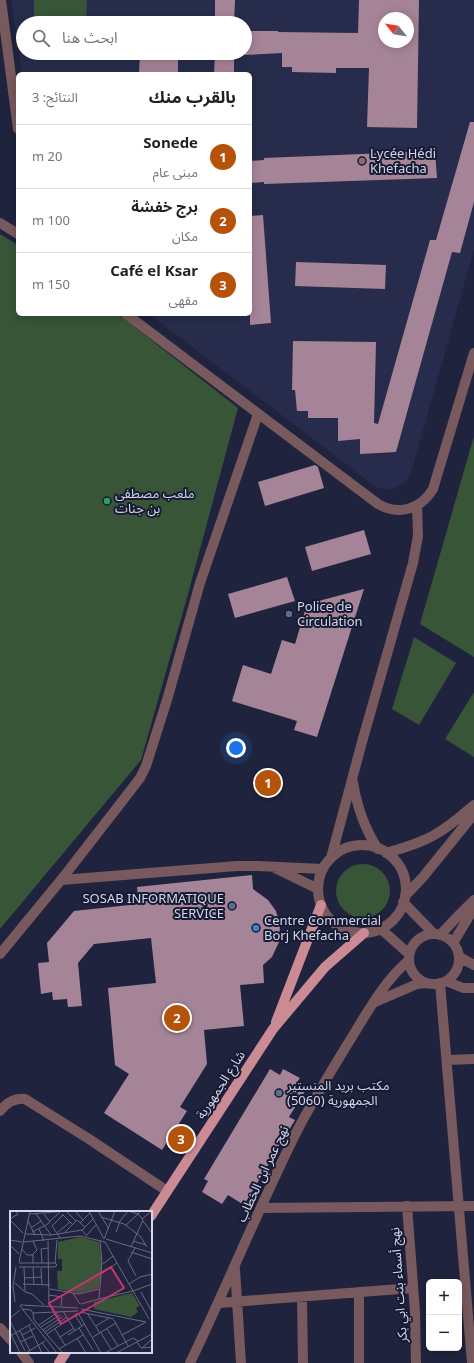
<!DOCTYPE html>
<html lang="ar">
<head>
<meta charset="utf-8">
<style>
	:root { --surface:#fff; --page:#f2f2f2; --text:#202124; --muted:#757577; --line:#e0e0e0; --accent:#b45309 }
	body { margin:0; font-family:Georgia,"Noto Sans Arabic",serif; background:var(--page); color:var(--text); direction:rtl }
	.controls { position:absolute; right:12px; bottom:12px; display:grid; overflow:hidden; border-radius:6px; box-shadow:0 2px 10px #0003 }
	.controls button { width:36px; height:36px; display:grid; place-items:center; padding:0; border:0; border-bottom:1px solid var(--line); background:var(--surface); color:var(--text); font:20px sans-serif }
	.compass { position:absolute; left:378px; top:12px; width:36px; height:36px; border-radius:50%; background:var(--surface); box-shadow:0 2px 10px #0003; rotate:300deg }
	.you { position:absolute; left:236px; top:748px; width:14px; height:14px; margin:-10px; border:3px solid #fff; border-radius:50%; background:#1a73e8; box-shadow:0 0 0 6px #1a73e833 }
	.badge { display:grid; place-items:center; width:26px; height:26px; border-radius:50%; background:var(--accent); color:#fff; font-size:13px; font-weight:700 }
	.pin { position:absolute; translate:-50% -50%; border:2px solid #fff; box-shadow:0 1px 4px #0006 }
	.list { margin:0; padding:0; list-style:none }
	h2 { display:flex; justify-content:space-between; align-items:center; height:52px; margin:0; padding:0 16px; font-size:17px }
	h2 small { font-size:13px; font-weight:400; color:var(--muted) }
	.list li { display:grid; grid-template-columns:26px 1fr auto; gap:12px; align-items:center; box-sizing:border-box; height:64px; padding:0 16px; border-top:1px solid var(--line) }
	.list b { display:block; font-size:15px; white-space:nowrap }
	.list p { margin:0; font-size:13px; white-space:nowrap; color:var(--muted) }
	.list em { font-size:13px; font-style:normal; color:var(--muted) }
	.icon { flex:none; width:22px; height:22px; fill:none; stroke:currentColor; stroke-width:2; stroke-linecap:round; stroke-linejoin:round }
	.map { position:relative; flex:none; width:474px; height:1363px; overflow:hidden; direction:ltr }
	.search { position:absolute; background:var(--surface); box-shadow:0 2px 10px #0003; left:16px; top:16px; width:236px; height:44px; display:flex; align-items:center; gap:10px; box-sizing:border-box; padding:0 14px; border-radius:22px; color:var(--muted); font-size:15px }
	.panel { position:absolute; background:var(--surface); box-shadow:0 2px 10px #0003; left:16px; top:72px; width:236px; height:244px; border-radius:6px; direction:rtl }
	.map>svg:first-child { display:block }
	.built { fill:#272c4c; fill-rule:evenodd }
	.green { fill:#385537 }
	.building { fill:#a68497; fill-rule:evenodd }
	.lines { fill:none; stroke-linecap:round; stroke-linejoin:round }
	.minor { stroke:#78595d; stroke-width:10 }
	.major { stroke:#ca8b94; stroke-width:10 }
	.education-dot { fill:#8d6e63; stroke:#161a33; stroke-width:1.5 }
	.leisure-dot { fill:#2e9e5b; stroke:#161a33; stroke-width:1.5 }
	.service-dot { fill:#5c6f8a; stroke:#161a33; stroke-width:1.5 }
	.shop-dot { fill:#3f7fe0; stroke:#161a33; stroke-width:1.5 }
	.labels { text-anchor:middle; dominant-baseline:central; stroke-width:4; stroke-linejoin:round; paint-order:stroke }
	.poi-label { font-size:13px; fill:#d3d7e8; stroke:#161a33; text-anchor:start }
	.street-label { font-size:13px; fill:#d3d7e8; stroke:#161a33 }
	.inset-road { fill:none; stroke:#676b81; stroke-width:1 }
	.view { fill:#c53570; fill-opacity:0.15; stroke:#c53570; stroke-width:2 }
	.inset-edge { fill:none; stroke:#d3d7e8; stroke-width:2 }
</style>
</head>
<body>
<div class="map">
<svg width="474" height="1363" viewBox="0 0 474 1363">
	<rect width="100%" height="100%" fill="#1f233d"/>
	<!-- built -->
	<path class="built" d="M11,0H474V249L411,473L408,479L402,484L394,488L388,490L376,487L149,314H250V74H22ZM384,18H408V42H384ZM23,23H245V53H23Z"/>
	<!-- green -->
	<path class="green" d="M34,0H87L86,23H34Z
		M0,234L18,245V314H118L238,408L188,594L141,760L0,929Z
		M474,436V657L420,624Z
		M414,637L456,663L419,725L392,709Z
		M474,692V757L445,739Z
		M336 891a27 27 0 1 1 54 0a27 27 0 1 1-54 0Z"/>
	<!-- building -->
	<path class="building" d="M215,0H235L234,23H215Z
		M359,0H419L417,128L367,127L369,68H336V73L292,72V67H282V53L245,55V31H278V32L358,33ZM384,18H408V42H384Z
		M140,53H178V74H139Z
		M215,53H234V74H214Z
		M470,122H474V202L460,253L452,252L396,452L360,454V439L338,441V418H308V411H297L295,390H292L293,341L376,342L374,423L378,424L430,240H436Z
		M435,151L437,178L264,184V182L250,183V161L264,160V158Z
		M263,215L271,323L250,325V216Z
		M296,262L386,265L385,289L295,286Z
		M315,465L318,467L324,488L265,506L258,482Z
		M364,530L371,554L312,571L305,547Z
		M287,577L295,601L235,618L228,594Z
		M364,589L317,737L294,730L297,721L232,701L243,665L271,674L282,640L295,644L307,604Z
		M252,875L253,889L268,900L276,911L280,925L279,942L272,957L263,965L264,983L240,985L244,1026L204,1030L207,1064L180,1107L187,1111L162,1150L104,1113L129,1074L115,1065L108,988L156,983L151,938L94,944L78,963L82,1006L68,1007L67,999L53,1000L52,992L41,994L38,963L49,962L47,943L74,911L139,904L137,887Z
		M270,1069L280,1075L283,1069L300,1078L295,1085L305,1091L289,1117L295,1120L244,1205L228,1195L222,1204L202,1192L208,1181L204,1179Z"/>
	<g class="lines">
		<!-- minor -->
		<path class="minor" d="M1,0L18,129
			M0,223L18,234
			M126,314L378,504C399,516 421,509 433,489L474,353
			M353,782C357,807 364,828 378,849
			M318 889a44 44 0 1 1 88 0a44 44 0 1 1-88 0Z
			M386,853C403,848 421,843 436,834C450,826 462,815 474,805
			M331,858L362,742L413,563L418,536L417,506
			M275,868L318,889
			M61,880L237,866H258L323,869
			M405,896L423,877L474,814
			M403,902L434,934
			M381,929L409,954
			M409 959a25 25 0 1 1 50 0a25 25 0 1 1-50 0Z
			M440,935L459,915L474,900
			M453,943L474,908
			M0,954L61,880L127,795L140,778L146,766L167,700L200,583L258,414
			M459,957L474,965
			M446,981L463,988H474
			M440,983L472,1363
			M373,1003L417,984L427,983
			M447,1060L474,1059
			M0,1111C7,1102 15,1098 25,1099L89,1139L167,1191
			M407,1206L415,1311L416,1363
			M261,1208L474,1206
			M235,1269L241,1363
			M359,1292V1363
			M302,1297L303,1363
			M219,1303L413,1288
			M0,1328L11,1340
			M21,1352L29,1363
			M190,1363C227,1286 259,1207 297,1131C312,1102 330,1073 347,1045C366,1015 382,983 409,960"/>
		<!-- major -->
		<path class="major" d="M276,1022L321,905
			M151,1216L273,1029L325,967L364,933
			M59,1363L66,1352"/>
	</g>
	<!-- markers -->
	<circle class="education-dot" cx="362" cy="161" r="4"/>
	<circle class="leisure-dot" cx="107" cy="501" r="4"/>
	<g class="service-dot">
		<circle cx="289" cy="614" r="4"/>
		<circle cx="232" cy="906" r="4"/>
		<circle cx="279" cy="1093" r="4"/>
	</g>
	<circle class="shop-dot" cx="256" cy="928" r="4"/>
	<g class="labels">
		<!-- poi labels -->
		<g class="poi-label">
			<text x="370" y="154">Lycée Hédi<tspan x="370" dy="15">Khefacha</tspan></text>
			<text x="115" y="494">ملعب مصطفى<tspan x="115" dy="15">بن جنات</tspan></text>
			<text x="297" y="607">Police de<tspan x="297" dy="15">Circulation</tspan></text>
			<text x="224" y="899" text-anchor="end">SOSAB INFORMATIQUE<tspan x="224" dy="15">SERVICE</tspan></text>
			<text x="264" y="921">Centre Commercial<tspan x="264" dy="15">Borj Khefacha</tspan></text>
			<text x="287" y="1086">مكتب بريد المنستير<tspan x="287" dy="15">الجمهورية (5060)</tspan></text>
		</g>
		<!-- street labels -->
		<g class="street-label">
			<text transform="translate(221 1085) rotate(-57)">شارع الجمهورية</text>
			<text transform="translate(263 1174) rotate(-65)">نهج عمر ابن الخطاب</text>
			<text transform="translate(399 1285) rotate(-94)">نهج أسماء بنت ابي بكر</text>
		</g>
	</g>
	<!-- overview -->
	<g transform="translate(10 1211)">
		<rect width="142" height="142" fill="#1f233d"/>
		<path d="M70,26L89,31L92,54L89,77L70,82L48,78L47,60H52V48H48V31ZM122,82L130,95L126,97L128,101L121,106L84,98V91Z" fill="#385537"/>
		<path class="inset-road" d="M65,0L73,9M79,0L94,28M88,0L99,18M118,0L128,3L130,0M57,1L66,10M20,3L57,0M26,3L41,24M34,3L40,11L35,15M52,3L63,14M91,6L114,13L130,25L137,36M0,8L8,3L6,0M132,8L142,0M0,9L13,22M18,10L25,24M40,10L50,1M133,10L142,22M70,12L80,2M116,14L128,3L133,9L121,36M21,17L31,10M29,18L34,30M22,21L34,15M48,21L60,11M55,21L67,9L75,16M106,21L110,10L118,0M15,23L41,24L72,19M76,24L72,19L83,8M76,25L86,14M51,28L42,15L53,4M94,28L105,0M96,28L142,42M0,29L12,31M38,30L39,94M90,30L92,51L89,88L123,80M123,30L136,34M14,31L70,25L95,31M95,31L139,108M0,34L9,43M125,37L118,50L126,65M12,38L17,44H23M121,41L142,48M9,51L20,0M23,52V43L27,39L23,30M32,52L31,38L38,37M45,52L47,29M93,53L103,45M9,56H45L47,54L45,52H9M14,56L15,81L22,83L34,94M23,56L24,74M31,57L32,74M91,63L107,52M14,67L31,66M5,72L14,80M13,73L40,74M119,73L130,66L142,63M40,78L69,83L89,78M123,80L142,73M131,81L141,99M63,82L70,93M39,84L52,86L51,95M5,91L3,75L6,56M71,93L89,88M10,94L68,97M10,95L47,142M13,98L21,99L23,102L68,100M71,98L136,111M53,100L65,120M70,101L104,108M23,102L24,109L53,142M68,102L91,142M77,102L90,122M65,104L72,115M0,107L10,99M104,109L118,135M0,110L15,140M29,114L48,101M19,115L32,142M86,115L99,107M31,116L50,104M69,117L83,139M45,118L55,134M97,118L108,135M33,119L52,106M10,120L20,140M0,121L10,142M35,121L57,106M91,122L101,138M37,123L68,102M12,124L25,117M58,124L75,113M112,124L136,111M0,125L21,113M50,126L64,117M83,126L106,112M67,127L76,142M10,131L23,125M127,131L131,137L142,136M32,132L40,142M132,137L142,128M49,138L73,124M11,142H16L35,130M95,142L123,127L128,130M106,142L142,123"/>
		<path class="view" d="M101,56L114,77L51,113L39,92Z"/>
		<rect width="142" height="142" class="inset-edge"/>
	</g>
</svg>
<div class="controls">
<button>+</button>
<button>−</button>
</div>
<svg class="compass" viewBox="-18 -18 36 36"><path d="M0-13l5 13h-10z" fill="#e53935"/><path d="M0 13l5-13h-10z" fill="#757577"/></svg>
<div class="you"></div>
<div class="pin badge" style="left:268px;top:783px">1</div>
<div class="pin badge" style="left:177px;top:1018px">2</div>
<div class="pin badge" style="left:181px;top:1139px">3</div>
<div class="search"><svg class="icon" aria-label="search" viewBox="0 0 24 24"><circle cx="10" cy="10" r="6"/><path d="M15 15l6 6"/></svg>ابحث هنا</div>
<section class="panel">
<h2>بالقرب منك<small>النتائج: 3</small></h2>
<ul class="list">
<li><span class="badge">1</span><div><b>Sonede</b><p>مبنى عام</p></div><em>20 m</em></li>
<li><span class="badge">2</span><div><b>برج خفشة</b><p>مكان</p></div><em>100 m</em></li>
<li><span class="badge">3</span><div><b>Café el Ksar</b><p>مقهى</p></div><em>150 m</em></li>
</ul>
</section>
</div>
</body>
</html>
